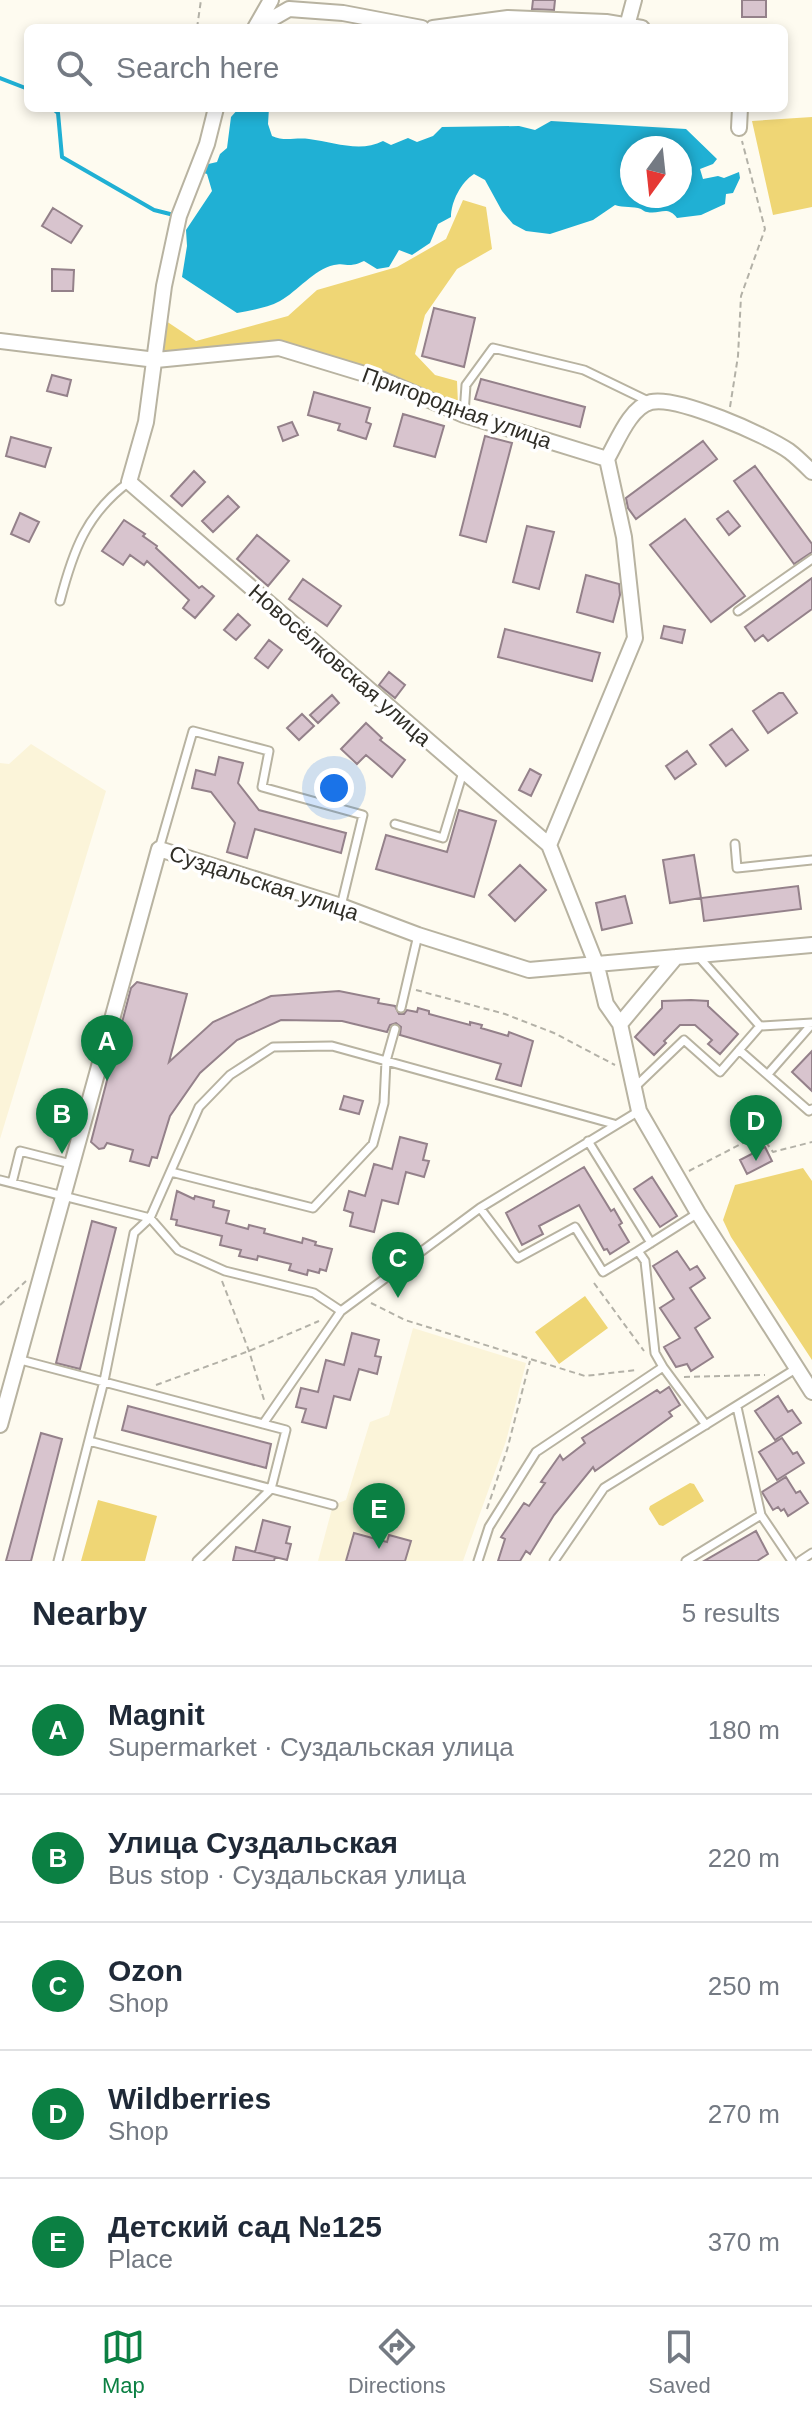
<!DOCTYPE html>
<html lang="en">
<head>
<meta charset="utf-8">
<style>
	:root { --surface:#fff; --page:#f6f6f7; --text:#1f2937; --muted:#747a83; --line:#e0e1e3; --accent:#0b8043 }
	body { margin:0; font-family:Arial,sans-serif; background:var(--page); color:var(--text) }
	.compass { position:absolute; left:620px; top:136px; width:72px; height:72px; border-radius:50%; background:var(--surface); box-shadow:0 4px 12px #0003; rotate:195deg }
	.you { position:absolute; left:334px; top:788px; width:28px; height:28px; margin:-20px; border:6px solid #fff; border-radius:50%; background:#1a73e8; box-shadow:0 0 0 12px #1a73e833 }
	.badge { display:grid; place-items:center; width:52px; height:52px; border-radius:50%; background:var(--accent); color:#fff; font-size:26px; font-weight:700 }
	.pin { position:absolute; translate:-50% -66px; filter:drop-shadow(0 2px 4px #0008) }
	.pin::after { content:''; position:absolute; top:42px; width:28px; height:24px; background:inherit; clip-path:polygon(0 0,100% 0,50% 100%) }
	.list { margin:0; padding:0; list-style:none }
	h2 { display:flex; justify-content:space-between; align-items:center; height:104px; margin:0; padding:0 32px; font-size:34px }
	h2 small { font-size:26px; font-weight:400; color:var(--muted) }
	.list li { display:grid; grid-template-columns:52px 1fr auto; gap:24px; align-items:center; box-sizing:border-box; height:128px; padding:0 32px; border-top:2px solid var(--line) }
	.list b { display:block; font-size:30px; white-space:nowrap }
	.list p { margin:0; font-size:26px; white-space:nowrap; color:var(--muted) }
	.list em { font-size:26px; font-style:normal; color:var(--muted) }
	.icon { flex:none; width:44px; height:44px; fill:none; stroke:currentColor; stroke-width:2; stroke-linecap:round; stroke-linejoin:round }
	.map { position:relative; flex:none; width:812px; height:1561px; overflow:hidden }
	.search { position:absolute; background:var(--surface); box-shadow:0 4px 12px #0003; left:24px; right:24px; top:24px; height:88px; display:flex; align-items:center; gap:20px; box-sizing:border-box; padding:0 28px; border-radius:12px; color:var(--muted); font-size:30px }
	.sheet { height:744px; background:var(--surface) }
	nav { display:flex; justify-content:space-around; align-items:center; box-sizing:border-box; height:112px; border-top:2px solid var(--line); background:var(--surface); font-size:22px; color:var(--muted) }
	nav a { display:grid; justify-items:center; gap:4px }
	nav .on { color:var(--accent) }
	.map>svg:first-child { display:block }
	.built { fill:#fbf4d9 }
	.green { fill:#efd675 }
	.water { fill:#20b0d4; fill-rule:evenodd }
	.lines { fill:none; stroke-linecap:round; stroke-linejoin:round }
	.stream { stroke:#20b0d4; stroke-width:4 }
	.building { fill:#d8c4ce; stroke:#94818a; stroke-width:2 }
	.service-casing { stroke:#b8b3a1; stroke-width:11 }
	.minor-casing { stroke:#b8b3a1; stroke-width:18 }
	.path { stroke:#b3b1a7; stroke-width:2; stroke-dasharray:6 4; stroke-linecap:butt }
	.service { stroke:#fff; stroke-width:7 }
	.minor { stroke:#fff; stroke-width:14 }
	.labels { text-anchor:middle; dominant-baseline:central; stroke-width:7; stroke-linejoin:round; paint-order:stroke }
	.street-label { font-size:22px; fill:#302e27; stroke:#fff }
</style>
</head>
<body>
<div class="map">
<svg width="812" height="1561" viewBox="0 0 812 1561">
	<rect width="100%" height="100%" fill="#fefbf0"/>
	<!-- built -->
	<path class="built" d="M31,744L106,791L0,1139V763L9,764Z
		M413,1328L526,1363L506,1441L463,1561H318L333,1505L346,1500L370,1422L389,1415Z"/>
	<!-- green -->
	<path class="green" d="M812,117V207L773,215L752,121Z
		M463,200L486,207L492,249L457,269L425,315L415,354L435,375L457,381L458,404L384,373L288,344L183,354L163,351L166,321L196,341L288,316L317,290L397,267L446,239Z
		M803,1168L812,1181V1360L731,1237L723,1220L735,1185Z
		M585,1296L608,1328L559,1364L535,1332Z
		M690,1483L694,1484L704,1501L663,1526L659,1525L649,1509L650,1506Z
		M98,1500L157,1516L145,1561H81Z"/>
	<!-- water -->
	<path class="water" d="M239,108H269L268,124L272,136C285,142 295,137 309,139C334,142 360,153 383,141L391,145L408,138L417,142L433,136L442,127L519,126L535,130L551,121L686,129L717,159L713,164L700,169L703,179L718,176L724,178L739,172L740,178L733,193L726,194L725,204L701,215L677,218C667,205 660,215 647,212C645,212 643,210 641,209C633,206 624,208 615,205L593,220L550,234L526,231L513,224L502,211L485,180L474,174C461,182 451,202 451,217L438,224L430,243L412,255L399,250L389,267L377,269L364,261C347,269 347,262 334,265C313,270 298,291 280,301C267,308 252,310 237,313L182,277L187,246L186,230L212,191L207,174L201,172L204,165L217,162L220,154L227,148L231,117ZM632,148H680V196H632Z"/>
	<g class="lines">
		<!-- stream -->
		<path class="stream" d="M0,78L28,89
			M52,108L58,113L62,157L154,210L174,215"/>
	</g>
	<!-- building -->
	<path class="building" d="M533,0H555L554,10L532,9Z
		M742,0H766V17H742Z
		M53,208L82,226L71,243L42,226Z
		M52,269L74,270L73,291H52Z
		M434,308L475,318L464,367L422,356Z
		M52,375L71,380L67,396L47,391Z
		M481,379L585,407L580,427L475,399Z
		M314,392L370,408L366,422L371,424L366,439L338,430L340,424L308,415Z
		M403,414L444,426L435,457L394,446Z
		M292,422L298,435L283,441L278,427Z
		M485,436L512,443L486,542L460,535Z
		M11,437L51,448L45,467L6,456Z
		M703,441L717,459L636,519L628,508L626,498Z
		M755,466L812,544V552L794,564L734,481Z
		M194,471L205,482L182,506L171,496Z
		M228,496L239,507L213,532L202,521Z
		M728,511L740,526L729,535L717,519Z
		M20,513L39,522L29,542L11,534Z
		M685,519L745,596L711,622L650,545Z
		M124,520L145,534L143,536L157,546L156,548L199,588L202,586L214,596L195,618L183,608L189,600L147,561L144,565L130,555L123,565L102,551Z
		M527,526L554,532L539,589L513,582Z
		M257,535L289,561L268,586L237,559Z
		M586,575L619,584L620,595L613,622L577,612Z
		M812,578V609L768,641L763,635L755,641L745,627Z
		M303,579L341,606L327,626L289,599Z
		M238,614L250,625L236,640L224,630Z
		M664,626L685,630L682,643L661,638Z
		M505,629L600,653L592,681L498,657Z
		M269,640L282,650L268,668L255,658Z
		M389,672L405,685L395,698L379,685Z
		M779,693H783L797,713L768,733L753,711Z
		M332,695L339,703L318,723L310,715Z
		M302,714L314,726L299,740L287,728Z
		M366,723L382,738L380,740L405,760L392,777L366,755L357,764L341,749Z
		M732,729L748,750L726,766L710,745Z
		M687,751L696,764L675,779L666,766Z
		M219,757L243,763L238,783L259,810L346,833L341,853L255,829L247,858L227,852L235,823L211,792L192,788L196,770L215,775Z
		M530,769L541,775L531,796L519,790Z
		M459,810L496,821L474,897L376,869L386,835L447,852Z
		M694,855L701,898L670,903L663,860Z
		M520,865L546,890L515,921L489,895Z
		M798,886L801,909L704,921L701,898Z
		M625,896L632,923L602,930L596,903Z
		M137,982L187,994L169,1062L213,1022L271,996L339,991L379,999L378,1003L395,1006L399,1014H404L407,1010L417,1012L418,1008L429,1011V1014L470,1025V1022L482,1025L481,1028L508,1036L509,1032L533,1041L521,1086L496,1079L501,1064L400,1035L401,1027L396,1023L390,1025L387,1032L342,1021L281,1020L237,1040L200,1073L170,1116L157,1158L152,1157L149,1166L130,1161L133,1150L107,1143L104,1148L99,1149L91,1142L131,988Z
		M691,1000L708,1001V1006L738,1034L720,1054L708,1044L712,1040L695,1025H680L664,1041L666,1043L654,1055L635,1037L662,1008V1001Z
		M812,1051V1091L792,1072Z
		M344,1096L363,1101L359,1114L340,1109Z
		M400,1137L427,1144L423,1160L429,1161L424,1177L406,1172L398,1204L382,1200L374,1232L350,1226L353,1213L344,1210L349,1191L365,1196L374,1164L392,1169Z
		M765,1147L772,1161L747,1174L740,1160Z
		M584,1167L611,1211L614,1209L622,1223L619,1225L629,1242L610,1254L607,1249L604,1250L579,1205L539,1226L543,1234L522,1245L506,1213Z
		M652,1177L677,1216L660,1227L634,1189Z
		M177,1191L194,1199L195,1196L214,1201L213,1207L229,1211L226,1223L248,1229L249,1225L265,1229L264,1233L302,1243L303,1238L316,1242L315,1245L332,1249L326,1271L320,1269L319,1273L308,1270L307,1275L289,1270L291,1264L258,1256L257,1260L239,1256L241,1250L220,1245L222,1236L176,1225L177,1220L171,1219Z
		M92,1221L116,1228L80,1369L56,1363Z
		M677,1251L690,1270L697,1266L705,1278L690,1288L710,1318L695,1328L713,1357L691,1371L687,1364L676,1367L664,1347L680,1338L660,1308L674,1299L653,1266Z
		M352,1333L379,1340L375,1356L381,1357L377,1374L359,1369L350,1400L334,1396L326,1428L302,1422L306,1409L296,1407L301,1388L318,1392L326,1360L344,1365Z
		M669,1387L680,1405L669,1412L672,1416L595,1471L593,1467L554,1515L530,1554L526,1551L520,1561H498L505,1539L501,1537L524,1503L529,1506L545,1483L541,1482L560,1455L563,1460L585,1443L582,1438L657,1390L660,1393Z
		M778,1396L788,1412L792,1410L801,1423L775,1440L755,1411Z
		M128,1406L271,1444L266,1468L122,1430Z
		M41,1433L62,1439L31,1561H6Z
		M782,1438L793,1454L797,1452L804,1463L777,1480L759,1452Z
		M786,1477L796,1493L800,1491L808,1503L788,1516L784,1509L781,1511L778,1507L773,1510L762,1492Z
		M263,1520L290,1527L286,1543L291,1544L287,1560L255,1552Z
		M756,1531L768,1554L757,1561H704Z
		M354,1533L387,1542L389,1535L411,1541L405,1561H346Z
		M236,1547L275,1557L274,1561H233Z"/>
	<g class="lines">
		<defs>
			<path id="service" d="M464,414L466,385L493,348L584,370L648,401
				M60,601C73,551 86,514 129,482
				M738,611L812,559
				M395,824L443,838L463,772
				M735,844L737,868L812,860
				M159,849L193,731L269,751L262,787L363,815L341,906
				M698,956L760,1026
				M401,1008L418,935
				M739,1050L809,1111L812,1109
				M768,1074L812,1024
				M634,1088L684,1040L720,1072L760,1026L812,1023
				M588,1141L651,1243
				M171,1172L313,1208L373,1144L384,1103L386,1061L395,1029
				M0,1180L150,1218L178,1250L225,1271L314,1293L341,1311
				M12,1183L20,1151L71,1164
				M480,1208L518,1258L575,1227L603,1272L638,1251
				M17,1359L286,1430L271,1489L197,1561
				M663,1367L706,1425
				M737,1407L761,1515L792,1561
				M263,1424L341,1311L480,1208L639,1111
				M89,1441L333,1505
				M58,1561L104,1381L134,1233L150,1218L199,1107L230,1075L273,1047L332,1046L614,1124
				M478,1561L489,1527L536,1452L663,1367L655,1353L645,1261L638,1251L698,1213
				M554,1561L604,1488L797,1368
				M686,1561L761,1515
				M800,1561L812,1553"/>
			<path id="minor" d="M627,26L634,0
				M255,28L271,0
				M256,28L289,9L343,13L422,28
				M433,28L508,18L606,22L642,28
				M216,108L207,144L179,216L164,286L146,422L129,482L549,845L597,966L606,1004L620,1024L639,1111L698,1213L812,1392
				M739,128L740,108
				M0,341L156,360L279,348L381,379L464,415L607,459L624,537L635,638L549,845
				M607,459C617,442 630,407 651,402C678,396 766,435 789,451C797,457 805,465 812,472
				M620,1024L676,957
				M0,1425L159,849L341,906L418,935L529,970L812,945"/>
		</defs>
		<!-- service casing -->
		<use href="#service" class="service-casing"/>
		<!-- minor casing -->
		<use href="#minor" class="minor-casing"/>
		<!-- path -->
		<path class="path" d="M197,28L201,0
			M730,407L738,356L741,296L765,229L742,141
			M416,990L505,1014L554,1033L615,1065
			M689,1171L760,1134L773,1152L812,1142
			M222,1281L249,1351L265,1403
			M594,1283L644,1351
			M371,1303L405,1320L585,1376L636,1370
			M0,1305L26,1281
			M684,1377L765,1375
			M156,1385L249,1351L319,1321
			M487,1509L507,1450L530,1361"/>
		<!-- service -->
		<use href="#service" class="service"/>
		<!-- minor -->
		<use href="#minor" class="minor"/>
	</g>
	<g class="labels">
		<!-- street labels -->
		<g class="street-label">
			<text transform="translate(457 408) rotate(20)">Пригородная улица</text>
			<text transform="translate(340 665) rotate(41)">Новосёлковская улица</text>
			<text transform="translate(264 883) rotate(18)">Суздальская улица</text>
		</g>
	</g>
</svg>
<svg class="compass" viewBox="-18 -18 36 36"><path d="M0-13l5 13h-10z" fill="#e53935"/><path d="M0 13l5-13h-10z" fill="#747a83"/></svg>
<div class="you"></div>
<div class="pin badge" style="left:107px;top:1081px">A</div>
<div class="pin badge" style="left:62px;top:1154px">B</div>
<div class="pin badge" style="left:398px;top:1298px">C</div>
<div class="pin badge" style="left:756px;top:1161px">D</div>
<div class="pin badge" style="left:379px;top:1549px">E</div>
<div class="search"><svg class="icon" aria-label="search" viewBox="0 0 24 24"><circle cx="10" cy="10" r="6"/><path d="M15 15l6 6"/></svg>Search here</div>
</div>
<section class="sheet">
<h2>Nearby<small>5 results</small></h2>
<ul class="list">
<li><span class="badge">A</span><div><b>Magnit</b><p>Supermarket · Суздальская улица</p></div><em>180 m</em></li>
<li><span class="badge">B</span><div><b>Улица Суздальская</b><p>Bus stop · Суздальская улица</p></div><em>220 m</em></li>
<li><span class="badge">C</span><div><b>Ozon</b><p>Shop</p></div><em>250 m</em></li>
<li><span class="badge">D</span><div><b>Wildberries</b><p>Shop</p></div><em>270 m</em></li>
<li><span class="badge">E</span><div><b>Детский сад №125</b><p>Place</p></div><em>370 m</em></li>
</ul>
</section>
<nav>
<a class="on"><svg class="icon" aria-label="map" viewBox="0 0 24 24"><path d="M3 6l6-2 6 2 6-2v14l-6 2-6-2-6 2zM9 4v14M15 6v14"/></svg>Map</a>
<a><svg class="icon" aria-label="directions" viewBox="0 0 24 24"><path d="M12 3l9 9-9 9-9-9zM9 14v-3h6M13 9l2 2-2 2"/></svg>Directions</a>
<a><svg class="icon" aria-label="saved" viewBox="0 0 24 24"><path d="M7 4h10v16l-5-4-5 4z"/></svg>Saved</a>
</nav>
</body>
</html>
